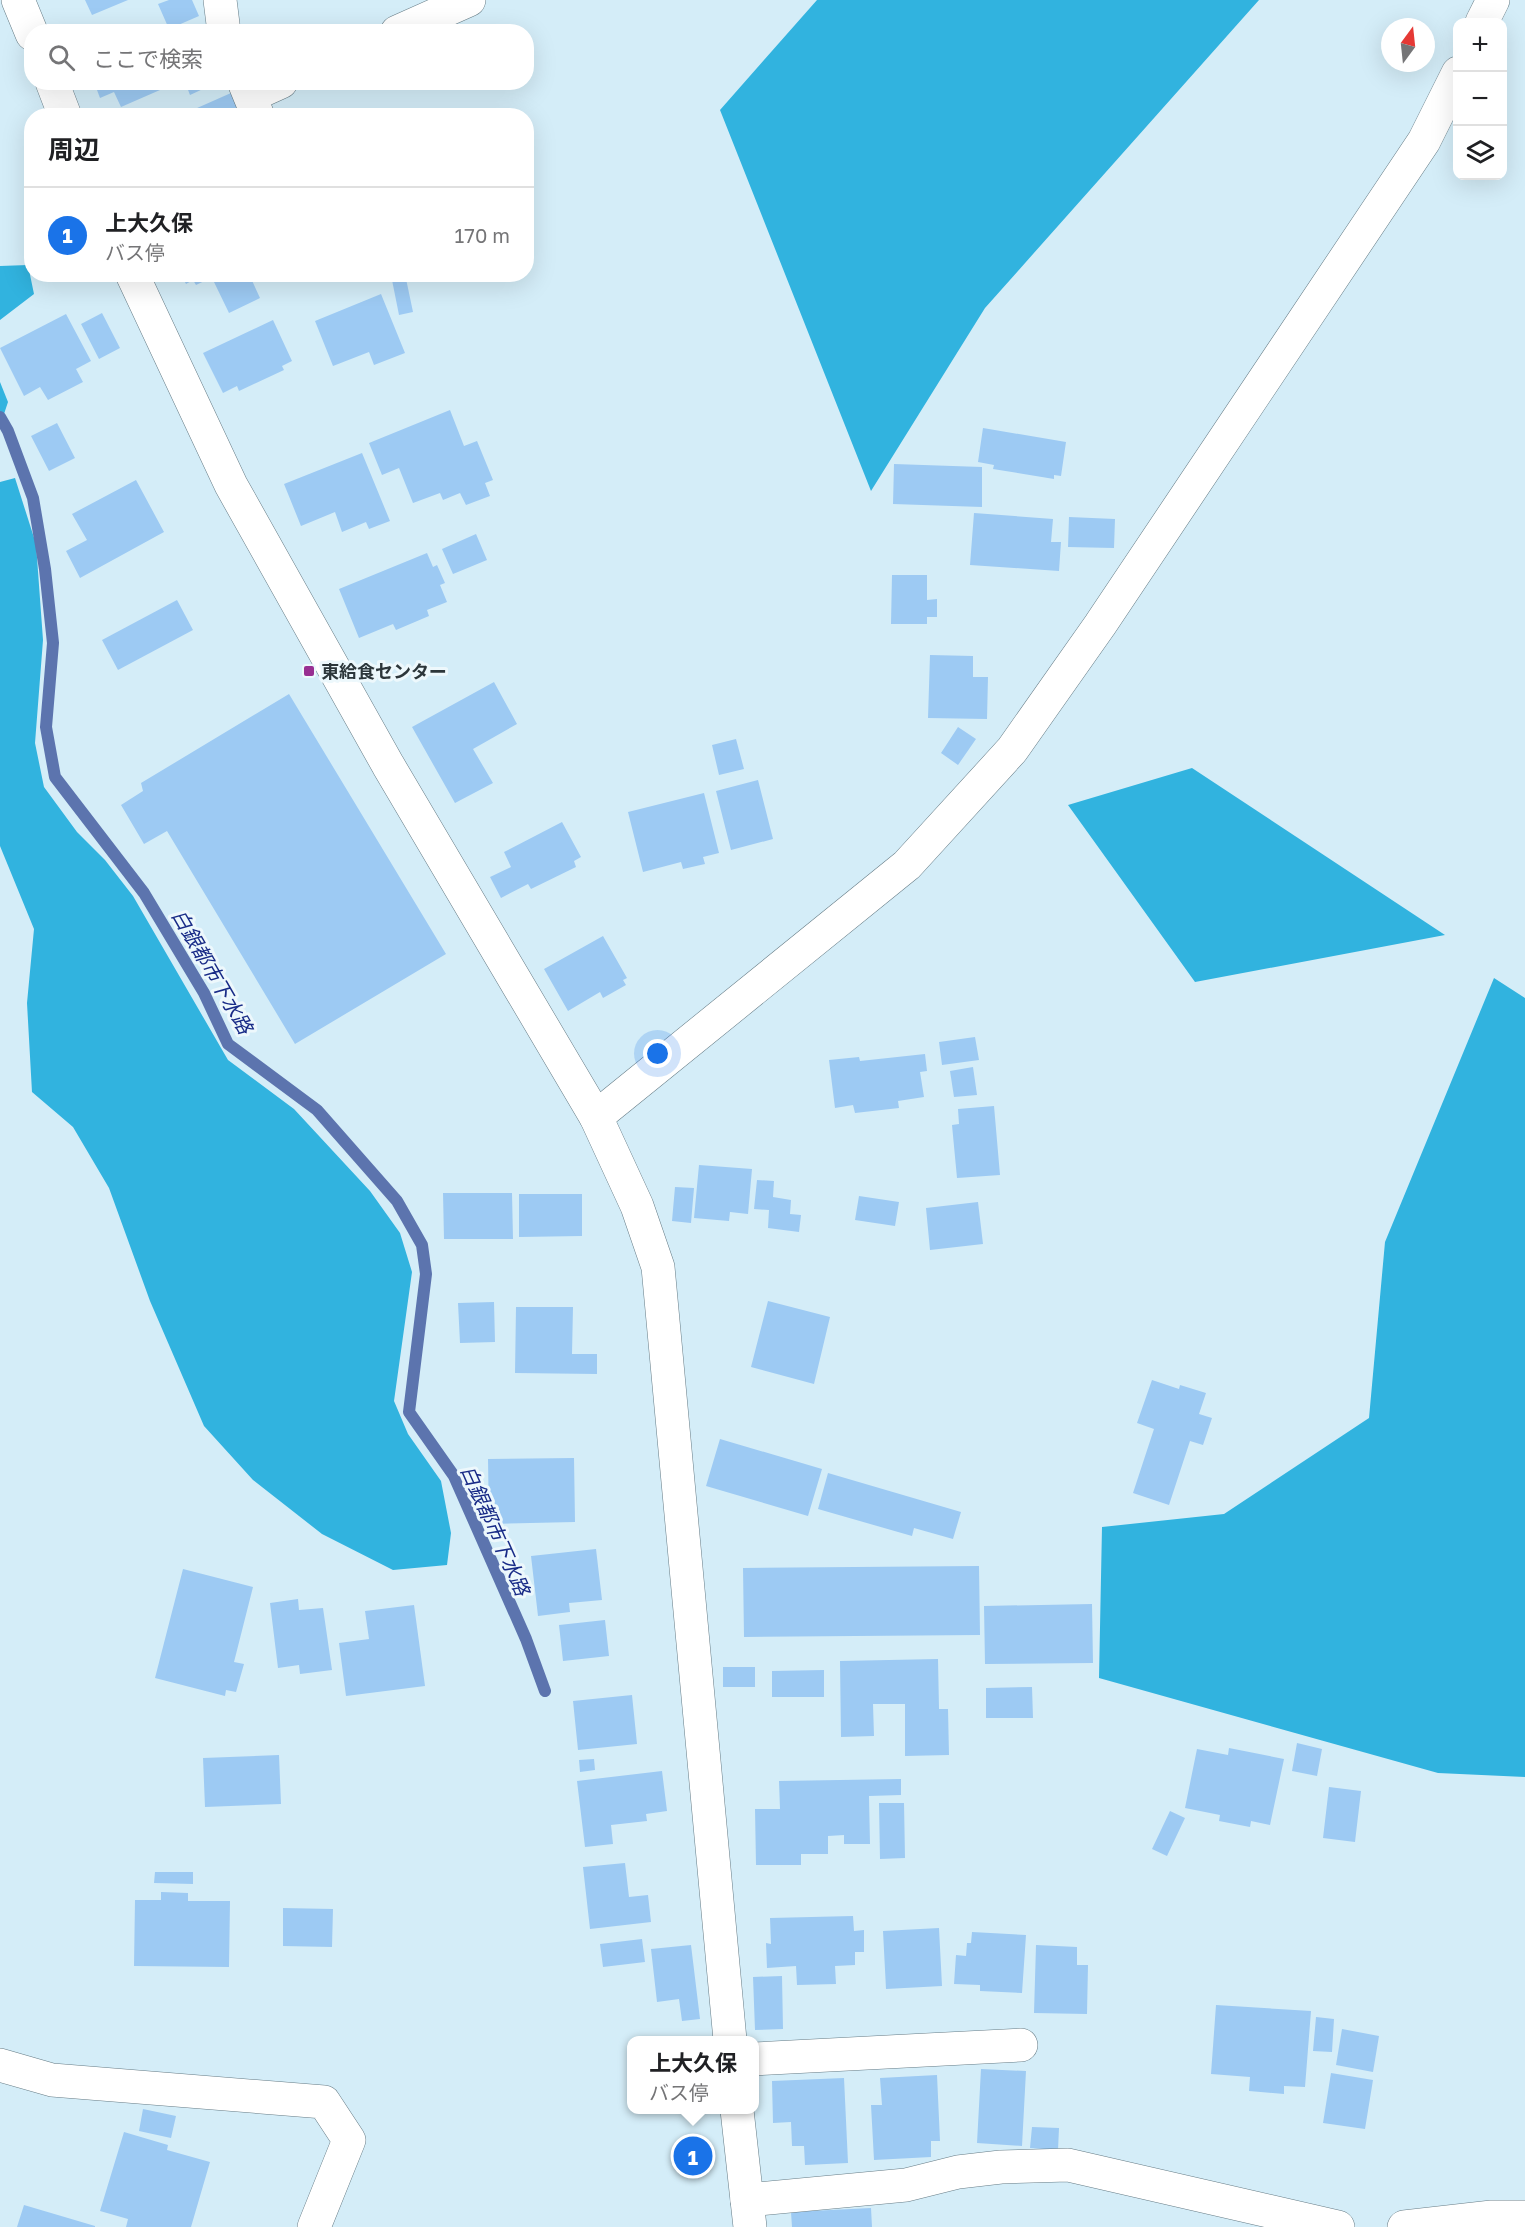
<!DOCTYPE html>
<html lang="ja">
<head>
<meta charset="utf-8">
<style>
	:root { --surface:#fff; --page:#f2f2f2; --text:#202124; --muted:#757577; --line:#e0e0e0; --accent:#1a73e8 }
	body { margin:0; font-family:"Golos Text","Noto Sans JP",sans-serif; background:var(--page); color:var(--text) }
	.controls { position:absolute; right:18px; top:18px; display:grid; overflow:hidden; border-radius:12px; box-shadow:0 6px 24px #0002 }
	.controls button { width:54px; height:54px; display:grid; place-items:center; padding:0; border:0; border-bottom:2px solid var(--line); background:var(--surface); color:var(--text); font:30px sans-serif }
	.compass { position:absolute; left:1381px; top:18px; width:54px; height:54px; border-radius:50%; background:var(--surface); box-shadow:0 6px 24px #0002; rotate:15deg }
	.you { position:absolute; left:658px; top:1054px; width:21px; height:21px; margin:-15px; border:4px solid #fff; border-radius:50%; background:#1a73e8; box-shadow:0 0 0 9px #1a73e833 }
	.badge { display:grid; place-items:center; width:39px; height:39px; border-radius:50%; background:var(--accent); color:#fff; font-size:20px; font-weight:700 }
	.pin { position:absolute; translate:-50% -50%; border:3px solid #fff; box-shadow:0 2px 6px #0006 }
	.popup { position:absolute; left:627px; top:2036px; width:132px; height:78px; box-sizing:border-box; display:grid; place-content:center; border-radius:12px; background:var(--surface); filter:drop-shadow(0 2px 4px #0005); font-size:20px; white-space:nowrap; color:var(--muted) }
	.popup b { font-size:22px; color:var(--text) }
	.popup::after { content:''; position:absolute; left:50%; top:100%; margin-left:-12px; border:12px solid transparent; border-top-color:var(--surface) }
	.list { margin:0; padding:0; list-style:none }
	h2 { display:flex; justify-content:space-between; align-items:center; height:78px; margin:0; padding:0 24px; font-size:26px }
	h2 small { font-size:20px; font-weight:400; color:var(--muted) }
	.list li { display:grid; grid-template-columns:39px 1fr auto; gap:18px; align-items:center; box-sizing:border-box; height:96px; padding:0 24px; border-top:2px solid var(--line) }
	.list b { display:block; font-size:22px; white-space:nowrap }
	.list p { margin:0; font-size:20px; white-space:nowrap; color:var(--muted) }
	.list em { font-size:20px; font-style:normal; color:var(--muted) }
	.icon { flex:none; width:33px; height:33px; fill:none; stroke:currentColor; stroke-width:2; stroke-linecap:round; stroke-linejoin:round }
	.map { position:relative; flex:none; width:1525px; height:2227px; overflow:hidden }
	.search { position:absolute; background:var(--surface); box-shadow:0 6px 24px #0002; left:24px; top:24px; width:510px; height:66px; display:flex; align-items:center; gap:15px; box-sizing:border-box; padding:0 21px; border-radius:24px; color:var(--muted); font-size:22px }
	.panel { position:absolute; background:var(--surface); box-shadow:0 6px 24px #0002; left:24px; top:108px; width:510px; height:174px; border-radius:24px }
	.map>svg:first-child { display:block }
	.forest { fill:#31b3df }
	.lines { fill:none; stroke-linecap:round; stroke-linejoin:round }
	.stream { stroke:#5c74ae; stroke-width:12 }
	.building { fill:#9dcaf3 }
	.street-casing { stroke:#667c86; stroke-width:34 }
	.secondary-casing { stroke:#667c86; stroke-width:34 }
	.street { stroke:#fff; stroke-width:33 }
	.secondary { stroke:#fff; stroke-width:33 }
	.poi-dot { fill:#982f92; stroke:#edf8fc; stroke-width:2 }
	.labels { text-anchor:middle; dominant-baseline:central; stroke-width:6; stroke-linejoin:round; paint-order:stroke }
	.poi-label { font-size:18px; font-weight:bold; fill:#2c363a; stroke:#edf8fc; text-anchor:start }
	.water-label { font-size:20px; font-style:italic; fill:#182b87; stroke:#edf8fc }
</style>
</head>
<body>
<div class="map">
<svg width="1525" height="2227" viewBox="0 0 1525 2227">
	<rect width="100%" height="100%" fill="#d4edf8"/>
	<!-- forest -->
	<path class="forest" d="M817,0H1259L985,308L871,491L720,110Z
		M28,265L34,294L0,320V266Z
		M0,382L8,402L0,426Z
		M15,478L36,544L43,640L35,743L44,787L77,832L105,860L133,896L228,1060L294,1109L370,1191L400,1233L412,1272L394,1401L408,1434L441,1481L451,1533L447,1565L393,1570L322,1534L253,1480L204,1426L150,1301L109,1188L73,1127L32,1092L27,1003L34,929L0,846V482Z
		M1192,768L1445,935L1195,982L1068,805Z
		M1494,978L1525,998V1777L1438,1773L1099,1678L1102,1527L1224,1514L1369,1418L1385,1242Z"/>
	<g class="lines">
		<!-- stream -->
		<path class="stream" d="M0,417L8,431L33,498L45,569L53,643L46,727L55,777L144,893L204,993L228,1044L317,1110L397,1201L422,1245L426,1274L409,1412L454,1476L526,1639L545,1691"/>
	</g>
	<!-- building -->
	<path class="building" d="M85,0H128L92,15Z
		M169,0H192L199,16L169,29L158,4Z
		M200,26L202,32H187Z
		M94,82H157L160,90L121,107L114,92L100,98Z
		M185,82H218L190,95Z
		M231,93L241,116H179Z
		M181,274H219L196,285L193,280L186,284Z
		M231,274H249L260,298L229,313L214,282Z
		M394,274H405L413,312L399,315L391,275Z
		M381,294L405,353L374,365L369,352L333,366L315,321Z
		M102,313L120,348L99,359L81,324Z
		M66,314L91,361L76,369L83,382L48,400L40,387L24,396L0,348Z
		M273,320L292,361L282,366L284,370L239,391L237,386L223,393L203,353Z
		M450,410L464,446L477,441L493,480L485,483L490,496L466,505L460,493L443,500L440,493L413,503L399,468L382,475L369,443Z
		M57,423L75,458L49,471L31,436Z
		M983,428L1066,442L1061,476L1054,475V479L993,469L994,465L978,462Z
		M362,453L390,521L369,529L366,522L342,532L335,512L301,526L284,484Z
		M894,464L982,467V507L893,504Z
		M136,480L164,532L80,578L66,551L87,540L72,514Z
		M974,513L1053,519L1051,542H1061L1059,571L970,565Z
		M1069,517L1115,519L1114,548L1068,547Z
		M476,534L487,560L453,574L442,549Z
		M427,553L433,567L437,565L445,583L440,585L447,602L427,610L429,616L396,630L393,624L359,638L339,589Z
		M892,575H927V600L937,599V617H927V624H891Z
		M177,600L193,630L118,670L102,640Z
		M930,655L973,656V677H988L987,719L928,718Z
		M494,682L517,724L473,749L493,783L455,803L412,727Z
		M289,694L446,954L295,1044L167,831L144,844L121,805L143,791L141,783Z
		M958,727L976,739L958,765L941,753Z
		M736,739L744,769L719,775L712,745Z
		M758,780L773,839L731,850L716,791Z
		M704,793L719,853L703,857L705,864L683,869L681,862L643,872L628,812Z
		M562,822L581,857L574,861L576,867L531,889L528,884L501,898L490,877L511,867L504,852Z
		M603,936L627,978L623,980L626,985L603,998L600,992L568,1011L544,969Z
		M975,1037L979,1060L942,1065L939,1042Z
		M925,1054L927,1071L920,1072L924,1097L898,1101L899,1108L855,1113L853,1105L835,1108L829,1060L859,1057L860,1061Z
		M973,1067L977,1095L954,1097L950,1071Z
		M994,1106L1000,1175L957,1178L952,1125L959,1124L958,1109Z
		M699,1165L752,1169L748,1214L730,1212L729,1221L694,1218Z
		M757,1180L774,1181L773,1197L791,1200L790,1214L801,1215L799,1232L768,1228L769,1210L754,1209Z
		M675,1187L694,1188L691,1223L672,1221Z
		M443,1193H512L513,1239H444Z
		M519,1194H582V1236L519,1237Z
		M859,1196L899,1202L895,1226L855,1220Z
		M978,1202L983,1244L930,1250L926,1208Z
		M768,1301L830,1317L814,1384L751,1367Z
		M494,1302L495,1342L460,1343L458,1303Z
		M516,1307H573L572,1354H597V1374L515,1373Z
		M1152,1380L1179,1389L1180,1385L1206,1393L1199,1414L1212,1418L1203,1445L1190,1441L1169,1505L1133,1493L1154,1429L1137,1423Z
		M720,1439L822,1469L808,1516L706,1486Z
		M574,1458L575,1522L489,1524L488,1459Z
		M828,1473L961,1512L953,1539L914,1528L912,1536L818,1509Z
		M596,1549L602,1600L569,1603L570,1612L538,1616L531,1556Z
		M979,1566L980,1635L744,1637L743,1568Z
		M183,1569L253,1587L234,1662L244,1664L236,1692L226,1690L225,1696L155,1678Z
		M298,1599L299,1610L323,1608L332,1670L300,1674L299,1665L278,1668L270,1603Z
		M1092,1604L1093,1663L985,1664L984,1606Z
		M414,1605L425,1686L346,1696L339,1643L369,1639L365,1611Z
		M605,1620L609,1656L563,1661L559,1625Z
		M938,1659L939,1709H948L949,1755L905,1756V1704H873L874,1736L841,1737L840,1661Z
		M723,1667H755V1687H723Z
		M824,1670V1697H772V1671Z
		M1032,1687L1033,1718H986V1688Z
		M632,1695L637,1744L578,1750L573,1701Z
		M1297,1743L1322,1749L1317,1776L1292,1771Z
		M1229,1748L1284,1759L1270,1825L1251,1821L1250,1827L1219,1821L1220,1815L1185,1808L1197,1749L1228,1755Z
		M279,1755L281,1804L205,1807L203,1758Z
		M594,1759L595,1770L580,1772L579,1760Z
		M662,1771L667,1811L646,1814L647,1821L611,1825L613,1844L585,1847L577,1781Z
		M901,1779V1795L869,1796L870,1844H844V1835L828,1836V1854H801V1865H756L755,1809H780L779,1781Z
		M1329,1787L1361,1791L1355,1842L1323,1838Z
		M879,1803H904L905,1858L880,1859Z
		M1170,1811L1185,1818L1167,1856L1152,1849Z
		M625,1863L629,1897L648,1895L651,1922L590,1929L583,1867Z
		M155,1872H193V1884L154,1883Z
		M161,1892L188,1893V1901H230L229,1967L134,1966L135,1900H161Z
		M283,1908L333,1909L332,1947L283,1946Z
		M853,1916L854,1931L864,1930V1952H855V1965L835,1966L836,1984L797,1985L796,1966L767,1968L766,1943L771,1944L770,1918Z
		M939,1928L942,1986L886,1989L883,1931Z
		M972,1932L1026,1935L1022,1993L980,1991V1985L954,1984L956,1955L966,1956L967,1943H971Z
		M642,1939L645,1962L603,1967L600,1944Z
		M691,1945L700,2019L682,2021L679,1999L657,2002L651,1949Z
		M1036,1945L1077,1947V1965H1088L1087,2014L1034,2013Z
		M782,1976L783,2029L755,2030L753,1977Z
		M1216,2005L1311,2011L1305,2087L1284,2086V2094L1249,2091L1250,2077L1211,2074Z
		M1316,2017L1334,2019L1332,2052L1313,2051Z
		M1342,2029L1379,2036L1373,2072L1336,2065Z
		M981,2069L1026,2071L1022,2146L977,2143Z
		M1331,2073L1373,2080L1365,2129L1323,2123Z
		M937,2075L940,2141H931V2157L874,2160L871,2105H882L880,2078Z
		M844,2078L848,2163L805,2165L804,2146H792L791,2122L773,2123L772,2081Z
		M143,2109L176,2116L171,2138L139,2131Z
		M1032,2127L1059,2128L1058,2150L1030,2148Z
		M124,2132L168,2145L167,2150L210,2162L191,2227H126L128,2219L100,2211Z
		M24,2205L95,2226V2227H17Z
		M871,2208L872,2227H792L791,2212Z"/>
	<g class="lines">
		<defs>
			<path id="street" d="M220,0L224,32
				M1482,22L1493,0
				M397,32L469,0
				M244,82L258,116
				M250,96L281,82
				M596,1117L907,865L1012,750L1100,625L1424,141L1458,73
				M754,2059L1021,2045
				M0,2065L52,2080L324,2102L349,2140L314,2227
				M747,2200L906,2185L958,2172L1001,2167L1068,2165L1338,2227
				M1404,2227L1492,2217H1525"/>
			<path id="secondary" d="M18,0L32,34
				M52,82L65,116
				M132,274L231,485L388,765L596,1117L637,1206L658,1267L730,2040
				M737,2110L750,2227"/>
		</defs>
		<!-- street casing -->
		<use href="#street" class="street-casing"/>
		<!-- secondary casing -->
		<use href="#secondary" class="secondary-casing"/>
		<!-- street -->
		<use href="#street" class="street"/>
		<!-- secondary -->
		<use href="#secondary" class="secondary"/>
	</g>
	<!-- markers -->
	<rect class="poi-dot" x="303" y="665" width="12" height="12" rx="3"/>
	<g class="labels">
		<!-- poi labels -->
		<g class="poi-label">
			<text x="321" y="671">東給食センター</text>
		</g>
		<!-- water labels -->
		<g class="water-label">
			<text transform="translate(213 971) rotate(60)">白銀都市下水路</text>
			<text transform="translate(496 1530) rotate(66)">白銀都市下水路</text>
		</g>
	</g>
</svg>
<div class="controls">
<button>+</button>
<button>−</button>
<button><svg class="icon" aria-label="layers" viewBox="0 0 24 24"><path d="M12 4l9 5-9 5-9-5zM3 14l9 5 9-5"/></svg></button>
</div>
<svg class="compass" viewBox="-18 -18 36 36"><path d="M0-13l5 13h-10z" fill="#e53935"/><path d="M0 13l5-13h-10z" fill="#757577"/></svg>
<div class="you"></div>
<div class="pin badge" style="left:693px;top:2156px">1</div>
<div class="popup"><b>上大久保</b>バス停</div>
<div class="search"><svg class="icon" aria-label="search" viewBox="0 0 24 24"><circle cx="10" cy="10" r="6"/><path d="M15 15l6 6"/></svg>ここで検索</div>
<section class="panel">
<h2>周辺<small></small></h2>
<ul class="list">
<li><span class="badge">1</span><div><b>上大久保</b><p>バス停</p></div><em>170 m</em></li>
</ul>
</section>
</div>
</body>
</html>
